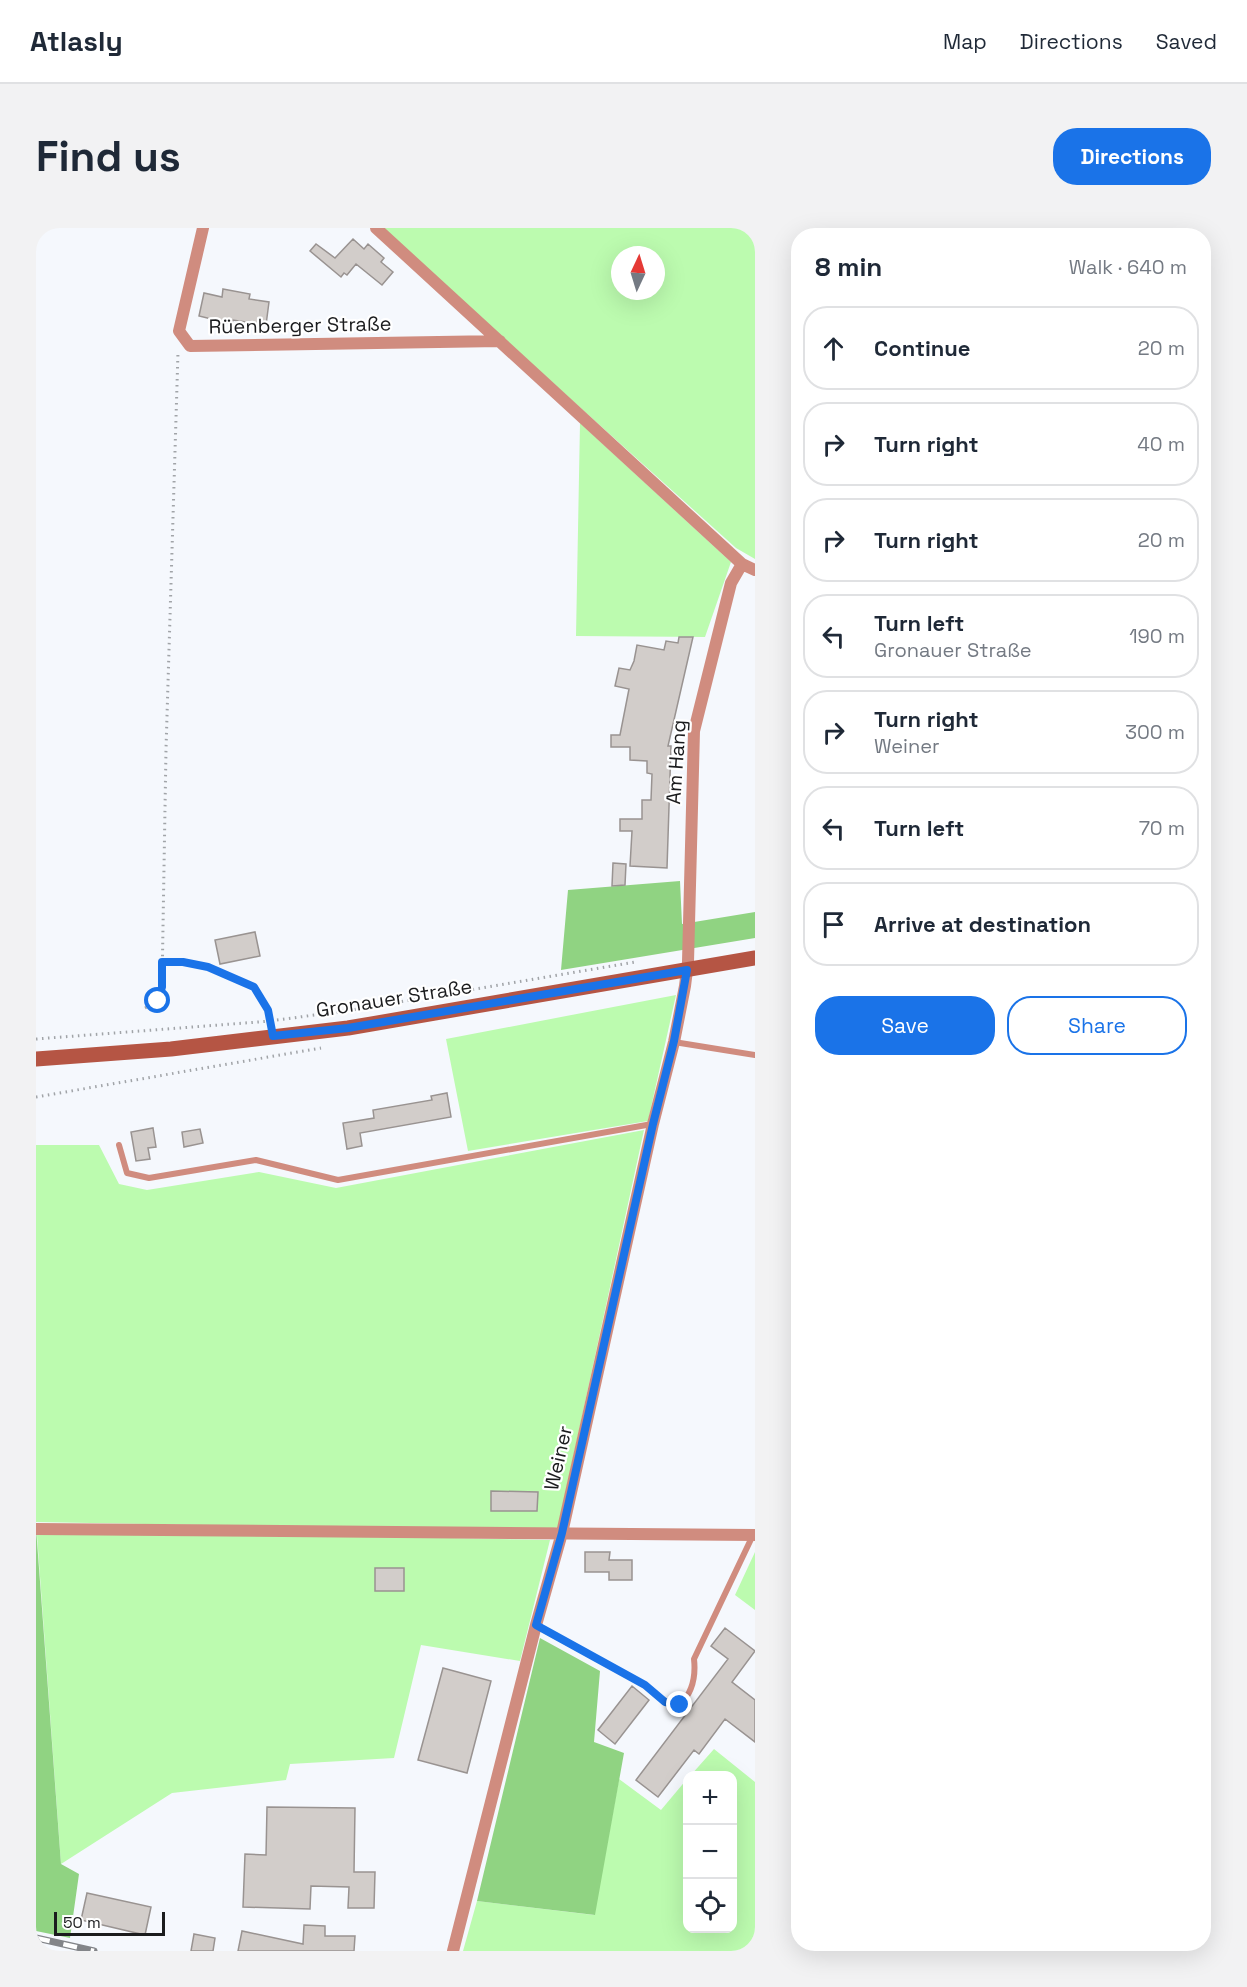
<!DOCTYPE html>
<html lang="en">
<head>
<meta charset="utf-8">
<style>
	:root { --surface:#fff; --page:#f2f2f3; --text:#1f2937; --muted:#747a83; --line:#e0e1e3; --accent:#1a73e8 }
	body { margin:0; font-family:"Space Grotesk",sans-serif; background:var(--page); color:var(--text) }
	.controls { position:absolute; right:18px; bottom:18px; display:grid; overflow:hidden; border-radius:12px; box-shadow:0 6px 24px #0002 }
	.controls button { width:54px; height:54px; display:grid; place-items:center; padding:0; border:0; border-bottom:2px solid var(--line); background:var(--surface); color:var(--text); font:30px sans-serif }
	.compass { position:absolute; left:575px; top:18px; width:54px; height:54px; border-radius:50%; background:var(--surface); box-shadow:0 6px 24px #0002; rotate:4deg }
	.scale { position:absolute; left:18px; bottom:15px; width:111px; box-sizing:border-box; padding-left:6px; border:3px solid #1b1c1e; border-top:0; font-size:16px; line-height:21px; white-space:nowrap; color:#1b1c1e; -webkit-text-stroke:4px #fff; paint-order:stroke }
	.stop { position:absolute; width:18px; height:18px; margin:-14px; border:4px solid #1a73e8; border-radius:50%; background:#fff }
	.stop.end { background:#1a73e8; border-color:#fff; box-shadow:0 2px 6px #0008 }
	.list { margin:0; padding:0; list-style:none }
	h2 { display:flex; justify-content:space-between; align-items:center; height:78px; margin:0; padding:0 24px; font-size:26px }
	h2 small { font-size:20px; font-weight:400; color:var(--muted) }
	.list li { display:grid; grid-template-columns:39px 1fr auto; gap:18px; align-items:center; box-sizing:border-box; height:84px; margin:0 12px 12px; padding:0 12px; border:2px solid var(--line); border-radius:24px }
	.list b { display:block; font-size:22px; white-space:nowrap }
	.list p { margin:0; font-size:20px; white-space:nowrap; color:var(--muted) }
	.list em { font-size:20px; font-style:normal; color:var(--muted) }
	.actions { display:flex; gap:12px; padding:18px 24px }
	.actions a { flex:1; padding:14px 0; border:2px solid var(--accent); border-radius:24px; text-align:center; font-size:21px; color:var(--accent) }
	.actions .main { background:var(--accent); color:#fff }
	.icon { flex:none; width:33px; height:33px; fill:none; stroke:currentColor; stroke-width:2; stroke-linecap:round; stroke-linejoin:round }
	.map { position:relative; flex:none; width:719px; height:1723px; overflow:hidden; border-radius:24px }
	header { display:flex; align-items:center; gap:36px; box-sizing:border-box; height:84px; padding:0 30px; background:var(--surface); border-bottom:2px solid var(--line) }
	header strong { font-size:28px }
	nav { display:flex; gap:33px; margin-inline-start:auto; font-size:21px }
	.intro { display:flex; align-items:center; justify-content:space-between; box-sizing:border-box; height:144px; padding:0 36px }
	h1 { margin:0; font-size:42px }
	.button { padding:15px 27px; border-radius:24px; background:var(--accent); color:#fff; font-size:21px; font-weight:700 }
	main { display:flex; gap:36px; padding:0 36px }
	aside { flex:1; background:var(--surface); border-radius:24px; box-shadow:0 6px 24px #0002 }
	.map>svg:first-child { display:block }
	.green { fill:#bcfbaf; fill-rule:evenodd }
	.forest { fill:#90d382 }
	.building { fill:#d2cdca; stroke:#999391; stroke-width:1.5 }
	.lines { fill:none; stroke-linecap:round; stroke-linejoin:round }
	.path { stroke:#a1a4a8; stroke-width:3; stroke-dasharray:1.5 4.5; stroke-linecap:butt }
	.service { stroke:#d08c7f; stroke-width:6 }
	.minor { stroke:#d08c7f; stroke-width:12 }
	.secondary { stroke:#b55544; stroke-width:15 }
	.rail-casing { stroke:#838589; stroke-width:7 }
	.rail { stroke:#fff; stroke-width:4.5; stroke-dasharray:14; stroke-linecap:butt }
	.route { stroke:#1a73e8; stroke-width:8 }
	.labels { text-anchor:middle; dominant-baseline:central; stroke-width:4.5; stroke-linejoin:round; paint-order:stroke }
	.street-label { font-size:20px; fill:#1b1c1e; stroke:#fff }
</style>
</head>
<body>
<header>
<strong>Atlasly</strong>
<nav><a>Map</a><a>Directions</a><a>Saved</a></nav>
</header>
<div class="intro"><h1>Find us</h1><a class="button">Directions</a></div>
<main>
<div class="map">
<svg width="719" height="1723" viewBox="0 0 719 1723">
	<rect width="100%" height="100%" fill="#f5f8fd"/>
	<!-- green -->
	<path class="green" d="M345,0H719V331L700,320ZM584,27H620V63H584Z
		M544,195L695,334L669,409L540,408Z
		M640,767L612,893L432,923L410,811Z
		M608,902L522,1299L504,1303L0,1294V917H63L83,956L111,962L223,944L300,960Z
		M226,1306L514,1312L484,1433L385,1417L358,1530L254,1536L250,1552L136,1565L25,1636L1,1307Z
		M719,1324V1382L699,1367Z
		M678,1521L719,1554V1723H427L441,1673L558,1687L583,1551L625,1582L651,1551L652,1700H696V1548L655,1547Z"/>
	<!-- forest -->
	<path class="forest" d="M644,653L646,696L719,684V710L525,742L532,662Z
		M0,1300L25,1636L43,1646L34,1710L0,1703Z
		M504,1410L564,1443L558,1514L588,1525L559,1687L441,1673Z"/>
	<!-- building -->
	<path class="building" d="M317,11L328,21L332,16L348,30L345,34L357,44L346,57L320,36L311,47L308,45L305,49L274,23L280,16L299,30Z
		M187,61L214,66L213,71L233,74L230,97L197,92L196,96L163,88L168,65L186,69Z
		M643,409H657L632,518H635L631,640L594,638L596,603H584V591H606V572H615L616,546L611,545V533L594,532V519H575V507H584L593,461L579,458L583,440L594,442L598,433L601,417L628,422L630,413L642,415Z
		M577,635L590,636L589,657L576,658Z
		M219,704L224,728L184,736L179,712Z
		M411,865L415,889L324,905L326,918L311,921L307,895L338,890L337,882L396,872L395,868Z
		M117,900L120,919L112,920L114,931L100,933L95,904Z
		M164,901L167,915L148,919L146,904Z
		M455,1263L502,1264L501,1283H455Z
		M549,1324H574L573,1332H596V1352H573V1344H549Z
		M339,1340H368V1363H339Z
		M689,1400L719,1423L696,1454L719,1472V1514L689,1491L663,1526L658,1522L622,1569L600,1552L692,1431L675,1418Z
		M407,1440L455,1453L431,1545L382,1532Z
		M596,1458L613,1472L579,1516L562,1502Z
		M231,1579L319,1580L318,1644H339L338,1680H312L313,1659L275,1658L274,1681L207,1679L209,1626L230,1627Z
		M51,1665L115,1679L109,1707L45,1692Z
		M268,1697L289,1698V1708H319L318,1723H202L206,1703L267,1716Z
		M158,1706L179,1710L177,1723H155Z"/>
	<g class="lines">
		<!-- path -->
		<path class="path" d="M126,734H147L172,739L218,759L229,775L235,794
			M109,780L122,773L126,759L130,521L142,124
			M241,792L309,783L599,734
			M0,811L235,793
			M0,869L285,820"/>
		<!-- service -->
		<path class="service" d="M638,814L719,827
			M83,917L91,945L113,950L220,932L302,952L616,896
			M501,1398L609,1457L629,1474L644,1477C657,1464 660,1449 658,1431L717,1307"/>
		<!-- minor -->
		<path class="minor" d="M167,0L143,103L154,118L464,113
			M340,0L706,336L719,342
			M0,1301L719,1307
			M417,1723L500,1397L526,1305L617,896L638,814L649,758L652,734L658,503L695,355L706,336"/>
		<!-- secondary -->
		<path class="secondary" d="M0,831L135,821L312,800L719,730"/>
		<defs>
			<path id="rail" d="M0,1710L58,1723"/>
		</defs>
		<!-- rail casing -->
		<use href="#rail" class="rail-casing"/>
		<!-- rail -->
		<use href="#rail" class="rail"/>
	</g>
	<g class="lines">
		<!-- route -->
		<path class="route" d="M122,773L126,759V734H147L172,739L218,759L232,782L237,808L312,800L651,742L638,813L617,896L526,1305L500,1397L609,1457L629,1474L644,1477"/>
	</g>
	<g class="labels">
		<!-- street labels -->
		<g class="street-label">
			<text transform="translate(264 97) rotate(-1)">Rüenberger Straße</text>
			<text transform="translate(640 534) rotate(-86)">Am Hang</text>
			<text transform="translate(358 770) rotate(-9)">Gronauer Straße</text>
			<text transform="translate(522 1230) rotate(-77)">Weiner</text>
		</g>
	</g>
</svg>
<div class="controls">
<button>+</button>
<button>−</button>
<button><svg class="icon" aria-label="locate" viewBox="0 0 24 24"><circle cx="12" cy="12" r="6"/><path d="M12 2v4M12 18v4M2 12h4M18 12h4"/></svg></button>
</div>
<svg class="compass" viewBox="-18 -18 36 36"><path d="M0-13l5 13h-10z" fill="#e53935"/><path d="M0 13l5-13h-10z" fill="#747a83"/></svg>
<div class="scale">50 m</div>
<div class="stop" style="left:122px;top:773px"></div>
<div class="stop end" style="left:644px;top:1477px"></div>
</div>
<aside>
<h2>8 min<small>Walk · 640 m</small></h2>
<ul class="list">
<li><svg class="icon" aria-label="ahead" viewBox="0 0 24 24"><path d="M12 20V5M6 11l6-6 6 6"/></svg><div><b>Continue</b></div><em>20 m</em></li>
<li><svg class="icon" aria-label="right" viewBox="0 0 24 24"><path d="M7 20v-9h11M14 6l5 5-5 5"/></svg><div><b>Turn right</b></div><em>40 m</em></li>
<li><svg class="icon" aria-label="right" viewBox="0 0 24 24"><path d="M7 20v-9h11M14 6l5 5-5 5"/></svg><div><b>Turn right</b></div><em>20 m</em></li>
<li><svg class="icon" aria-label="left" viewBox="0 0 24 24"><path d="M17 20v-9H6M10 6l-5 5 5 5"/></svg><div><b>Turn left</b><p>Gronauer Straße</p></div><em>190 m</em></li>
<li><svg class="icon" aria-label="right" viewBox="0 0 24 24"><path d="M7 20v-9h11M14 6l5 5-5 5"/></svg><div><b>Turn right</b><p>Weiner</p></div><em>300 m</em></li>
<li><svg class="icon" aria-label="left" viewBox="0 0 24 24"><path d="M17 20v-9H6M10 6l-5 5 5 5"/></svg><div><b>Turn left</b></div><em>70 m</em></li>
<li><svg class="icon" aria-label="arrive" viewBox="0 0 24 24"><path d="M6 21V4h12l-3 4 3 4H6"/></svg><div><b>Arrive at destination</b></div></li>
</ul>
<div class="actions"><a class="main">Save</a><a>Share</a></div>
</aside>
</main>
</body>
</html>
